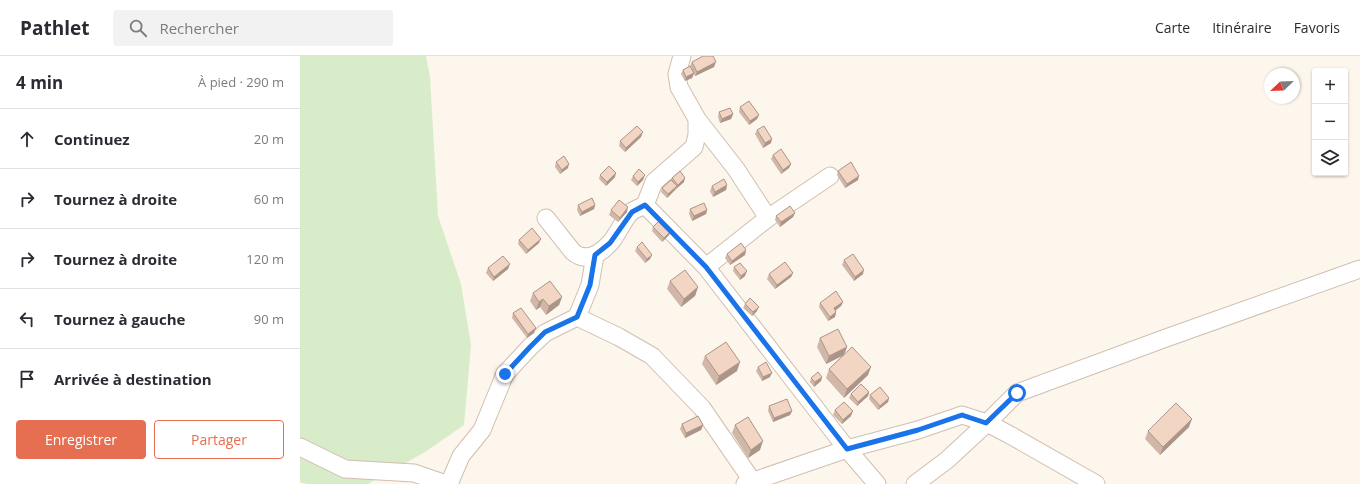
<!DOCTYPE html>
<html lang="fr">
<head>
<meta charset="utf-8">
<style>
	:root { --surface:#fff; --page:#f2f2f3; --text:#2b2b33; --muted:#7c7c81; --line:#e1e1e2; --accent:#e76f51 }
	body { margin:0; font-family:"Open Sans",sans-serif; background:var(--page); color:var(--text) }
	.controls { position:absolute; right:12px; top:12px; display:grid; overflow:hidden; border-radius:4px; box-shadow:0 1px 3px #0004 }
	.controls button { width:36px; height:36px; display:grid; place-items:center; padding:0; border:0; border-bottom:1px solid var(--line); background:var(--surface); color:var(--text); font:20px sans-serif }
	.compass { position:absolute; left:964px; top:12px; width:36px; height:36px; border-radius:50%; background:var(--surface); box-shadow:0 1px 3px #0004; rotate:247deg }
	.stop { position:absolute; width:12px; height:12px; margin:-9px; border:3px solid #1a73e8; border-radius:50%; background:#fff }
	.stop.end { background:#1a73e8; border-color:#fff; box-shadow:0 1px 4px #0008 }
	.list { margin:0; padding:0; list-style:none }
	h2 { display:flex; justify-content:space-between; align-items:center; height:52px; margin:0; padding:0 16px; font-size:17px }
	h2 small { font-size:13px; font-weight:400; color:var(--muted) }
	.list li { display:grid; grid-template-columns:26px 1fr auto; gap:12px; align-items:center; box-sizing:border-box; height:60px; padding:0 16px; border-top:1px solid var(--line) }
	.list b { display:block; font-size:15px; white-space:nowrap }
	.list em { font-size:13px; font-style:normal; color:var(--muted) }
	.actions { display:flex; gap:8px; padding:12px 16px }
	.actions a { flex:1; padding:9px 0; border:1px solid var(--accent); border-radius:4px; text-align:center; font-size:14px; color:var(--accent) }
	.actions .main { background:var(--accent); color:#fff }
	.icon { flex:none; width:22px; height:22px; fill:none; stroke:currentColor; stroke-width:2; stroke-linecap:round; stroke-linejoin:round }
	.map { position:relative; flex:none; width:1060px; height:428px; overflow:hidden }
	header { display:flex; align-items:center; gap:24px; box-sizing:border-box; height:56px; padding:0 20px; background:var(--surface); border-bottom:1px solid var(--line) }
	header strong { font-size:19px }
	nav { display:flex; gap:22px; margin-inline-start:auto; font-size:14px }
	.search { width:280px; height:36px; background:var(--page); display:flex; align-items:center; gap:10px; box-sizing:border-box; padding:0 14px; border-radius:4px; color:var(--muted); font-size:15px }
	main { display:flex }
	aside { flex:1; background:var(--surface) }
	.map>svg:first-child { display:block }
	.green { fill:#d8ecc9 }
	.lines { fill:none; stroke-linecap:round; stroke-linejoin:round }
	.minor-casing { stroke:#d1beb0; stroke-width:19 }
	.minor { stroke:#fff; stroke-width:17 }
	.wall { fill:#d1b7a8 }
	.shaded-wall { fill:#aa9588 }
	.building { fill:#f3d5c3; stroke:#aa9588 }
	.route { stroke:#1a73e8; stroke-width:5 }
</style>
</head>
<body>
<header>
<strong>Pathlet</strong>
<div class="search"><svg class="icon" aria-label="search" viewBox="0 0 24 24"><circle cx="10" cy="10" r="6"/><path d="M15 15l6 6"/></svg>Rechercher</div>
<nav><a>Carte</a><a>Itinéraire</a><a>Favoris</a></nav>
</header>
<main>
<aside>
<h2>4 min<small>À pied · 290 m</small></h2>
<ul class="list">
<li><svg class="icon" aria-label="ahead" viewBox="0 0 24 24"><path d="M12 20V5M6 11l6-6 6 6"/></svg><div><b>Continuez</b></div><em>20 m</em></li>
<li><svg class="icon" aria-label="right" viewBox="0 0 24 24"><path d="M7 20v-9h11M14 6l5 5-5 5"/></svg><div><b>Tournez à droite</b></div><em>60 m</em></li>
<li><svg class="icon" aria-label="right" viewBox="0 0 24 24"><path d="M7 20v-9h11M14 6l5 5-5 5"/></svg><div><b>Tournez à droite</b></div><em>120 m</em></li>
<li><svg class="icon" aria-label="left" viewBox="0 0 24 24"><path d="M17 20v-9H6M10 6l-5 5 5 5"/></svg><div><b>Tournez à gauche</b></div><em>90 m</em></li>
<li><svg class="icon" aria-label="arrive" viewBox="0 0 24 24"><path d="M6 21V4h12l-3 4 3 4H6"/></svg><div><b>Arrivée à destination</b></div></li>
</ul>
<div class="actions"><a class="main">Enregistrer</a><a>Partager</a></div>
</aside>
<div class="map">
<svg width="1060" height="428" viewBox="0 0 1060 428">
	<rect width="100%" height="100%" fill="#fdf6ec"/>
	<!-- green -->
	<path class="green" d="M0,0H126L130,21L138,160L161,228L171,289L164,369L125,396L68,428H7L0,426Z"/>
	<g class="lines">
		<defs>
			<path id="minor" d="M382,0L377,18L379,31L397,63V79L394,91L354,126L345,149L406,211L547,393L577,428
				M397,63L436,113L468,162
				M246,162L273,196C286,207 300,198 310,187C318,178 323,164 331,156C335,153 341,151 345,149
				M406,211L468,162L530,120
				M277,261L319,281L352,300L402,352L453,426
				M0,391L45,413L114,417L146,428
				M149,428L161,400L182,374L205,318L230,291L245,277L277,261L290,229L295,199
				M445,428L547,393L618,374L662,359L687,367L717,337L866,282L1060,213
				M615,428L647,404L687,367L710,379L796,428"/>
		</defs>
		<!-- minor casing -->
		<use href="#minor" class="minor-casing"/>
		<!-- minor -->
		<use href="#minor" class="minor"/>
	</g>
	<!-- wall -->
	<path class="wall" d="M392,6L414,11L395,20L394,18L392,22L385,25L381,18L383,14L390,10Z
		M440,51L459,59L457,63L449,69L439,56Z
		M419,56L433,58L431,63L420,67L418,61Z
		M457,74L471,87L463,92L455,78Z
		M341,81L325,96L319,90L320,85Z
		M473,99L491,108L489,112L481,118L471,103Z
		M256,106L268,112L260,118L255,111Z
		M538,115L558,124L545,132L537,119Z
		M300,119L315,121L306,130L299,123Z
		M333,120L343,124L337,130L331,124Z
		M372,122L384,126L376,133L367,142L361,136L362,132L371,124Z
		M427,129L426,134L413,141L410,135L412,130Z
		M278,149H295L294,153L280,160L277,154Z
		M390,153L407,154L406,158L392,165L389,158Z
		M311,154L327,156L318,166L309,159Z
		M495,157L493,161L480,171L475,164L476,160Z
		M353,171L371,175L369,179L362,186L352,175Z
		M219,184L239,187L226,198L218,188Z
		M337,191L352,199L350,203L345,207L335,195Z
		M446,194L445,199L430,209L425,202L427,198Z
		M544,204L563,218L554,225L542,209Z
		M434,211L445,220L440,224L433,215Z
		M188,212L208,213L193,225L186,217Z
		M493,217L491,221L475,233L467,223L469,218Z
		M370,225L398,231L395,240L381,251L367,233Z
		M233,237L262,241L259,249L246,259L240,251L236,254L230,245Z
		M543,246L541,250L535,255L536,256L535,261L528,265L519,251L520,247Z
		M445,248L457,255L452,260L443,252Z
		M213,257L236,272L234,277L227,282L212,262Z
		M520,282L547,291L544,299L568,319L544,342L526,322L529,313L543,299L526,308L517,291Z
		M405,300L437,315L416,329L402,308Z
		M458,311L470,321L462,325L456,315Z
		M522,321L521,325L514,331L510,326L511,322Z
		M569,336L568,340L557,350L549,342L551,338Z
		M570,339L589,342L588,346L578,354L569,343Z
		M469,350L492,355L490,359L473,366L468,355Z
		M535,354L551,360L542,368L533,359Z
		M382,368L403,369L401,374L385,382L380,373Z
		M435,369L460,394L448,402L432,377Z
		M889,371L860,399L845,383L848,375Z"/>
	<!-- shaded-wall -->
	<path class="shaded-wall" d="M416,6L414,11L395,20L397,16Z
		M394,17L392,22L385,25L386,21Z
		M433,58L431,63L420,67L422,63Z
		M459,59L457,63L449,69L450,65Z
		M343,76L341,81L325,96L326,92Z
		M472,83L471,87L463,92L465,87Z
		M269,108L268,112L260,118L262,114Z
		M491,108L489,112L481,118L483,114Z
		M316,117L315,121L306,130L307,126Z
		M345,119L343,124L337,130L338,126Z
		M559,120L558,124L545,132L547,128Z
		M385,122L384,126L376,133L378,129Z
		M427,129L426,134L413,141L415,136Z
		M377,130L375,134L367,142L368,138Z
		M295,149L294,153L280,160L282,156Z
		M328,151L327,156L318,166L320,162Z
		M407,154L406,158L392,165L394,160Z
		M495,157L493,161L480,171L481,166Z
		M371,175L369,179L362,186L364,182Z
		M241,183L239,187L226,198L228,194Z
		M446,194L445,199L430,209L432,205Z
		M352,199L350,203L345,207L347,203Z
		M210,208L208,213L193,225L194,221Z
		M564,214L563,218L554,225L555,221Z
		M447,215L445,220L440,224L441,220Z
		M493,217L491,221L475,233L477,229Z
		M398,231L395,240L381,251L384,243Z
		M262,241L259,249L246,259L249,250Z
		M243,243L240,251L236,254L239,246Z
		M543,246L541,250L532,257L534,252Z
		M459,251L457,255L452,260L453,256Z
		M536,256L535,261L528,265L530,261Z
		M236,272L234,277L227,282L228,278Z
		M547,291L544,299L526,308L529,300Z
		M440,306L437,315L416,329L419,320Z
		M571,311L568,319L544,342L547,333Z
		M472,317L470,321L462,325L463,321Z
		M522,321L521,325L514,331L515,326Z
		M569,336L568,340L557,350L558,346Z
		M589,342L588,346L578,354L580,350Z
		M492,355L490,359L473,366L474,362Z
		M553,355L551,360L542,368L543,364Z
		M892,363L889,371L860,399L863,391Z
		M403,369L401,374L385,382L386,377Z
		M463,385L460,394L448,402L451,394Z"/>
	<!-- building -->
	<path class="building" d="M403,0H413L416,6L397,16L392,6Z
		M390,10L394,17L386,21L383,14Z
		M449,45L459,59L450,65L440,51Z
		M430,52L433,58L422,63L419,56Z
		M337,70L343,76L326,92L320,85Z
		M464,70L472,83L465,87L457,74Z
		M481,93L491,108L483,114L473,99Z
		M264,100L269,108L262,114L256,106Z
		M551,106L559,120L547,128L538,115Z
		M309,110L316,117L307,126L300,119Z
		M339,113L345,119L338,126L333,120Z
		M380,115L385,122L378,129L372,122Z
		M424,123L427,129L415,136L412,130Z
		M371,124L377,130L368,138L362,132Z
		M292,142L295,149L282,156L278,149Z
		M319,144L328,151L320,162L311,154Z
		M404,147L407,154L394,160L390,153Z
		M490,150L495,157L481,166L476,160Z
		M360,164L371,175L364,182L353,171Z
		M232,172L241,183L228,194L219,184Z
		M342,186L352,199L347,203L337,191Z
		M441,187L446,194L432,205L427,198Z
		M553,198L564,214L555,221L544,204Z
		M203,200L210,208L194,221L188,212Z
		M485,206L493,217L477,229L469,218Z
		M440,207L447,215L441,220L434,211Z
		M385,214L398,231L384,243L370,225Z
		M250,225L262,241L249,250L243,243L239,246L233,237Z
		M536,235L543,246L534,252L536,256L530,261L520,247Z
		M450,242L459,251L453,256L445,248Z
		M221,252L236,272L228,278L213,257Z
		M538,273L547,291L529,300L520,282Z
		M426,286L440,306L419,320L405,300Z
		M552,291L571,311L547,333L529,313Z
		M466,306L472,317L463,321L458,311Z
		M518,316L522,321L515,326L511,322Z
		M561,328L569,336L558,346L551,338Z
		M580,331L589,342L580,350L570,339Z
		M487,343L492,355L474,362L469,350Z
		M544,346L553,355L543,364L535,354Z
		M876,347L892,363L863,391L848,375Z
		M398,360L403,369L386,377L382,368Z
		M448,361L463,385L451,394L435,369Z"/>
	<g class="lines">
		<!-- route -->
		<path class="route" d="M205,318L230,291L245,276L277,261L290,229L295,199L310,187L332,156L345,149L406,211L547,393L618,374L662,359L686,367L717,337"/>
	</g>
</svg>
<div class="controls">
<button>+</button>
<button>−</button>
<button><svg class="icon" aria-label="layers" viewBox="0 0 24 24"><path d="M12 4l9 5-9 5-9-5zM3 14l9 5 9-5"/></svg></button>
</div>
<svg class="compass" viewBox="-18 -18 36 36"><path d="M0-13l5 13h-10z" fill="#e53935"/><path d="M0 13l5-13h-10z" fill="#7c7c81"/></svg>
<div class="stop" style="left:717px;top:337px"></div>
<div class="stop end" style="left:205px;top:318px"></div>
</div>
</main>
</body>
</html>
